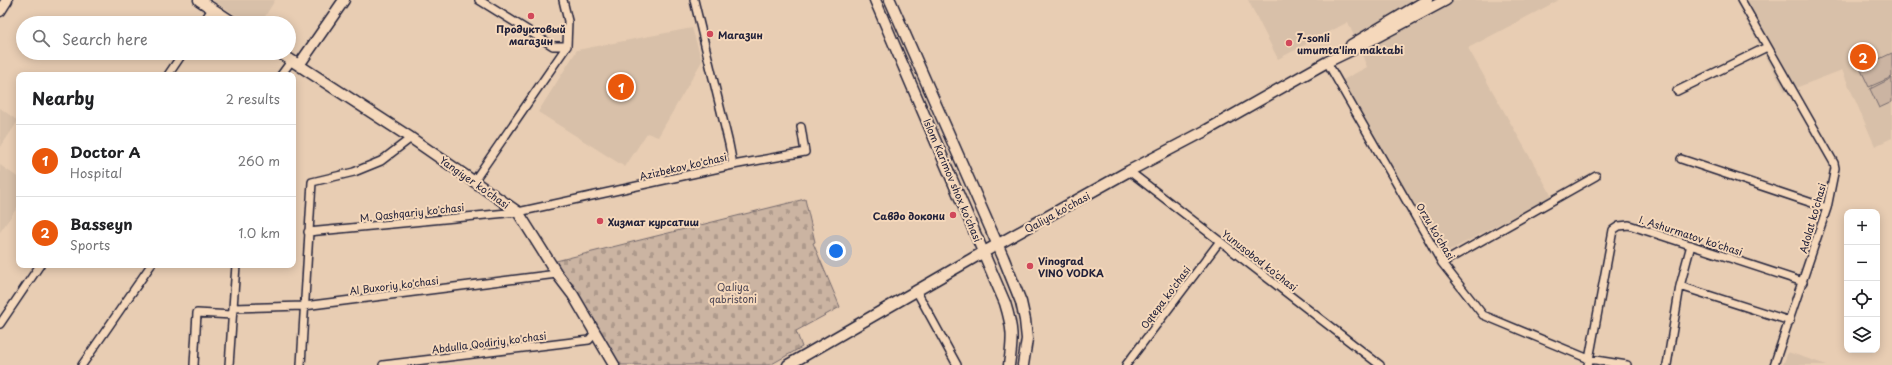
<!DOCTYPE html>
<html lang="en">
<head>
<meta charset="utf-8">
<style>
	:root { --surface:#fff; --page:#f6f6f6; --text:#202124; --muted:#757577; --line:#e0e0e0; --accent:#ea580c }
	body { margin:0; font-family:"Playpen Sans",sans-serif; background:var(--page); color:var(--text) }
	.controls { position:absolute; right:12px; bottom:12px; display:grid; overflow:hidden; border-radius:8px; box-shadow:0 2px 10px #0003 }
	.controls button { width:36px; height:36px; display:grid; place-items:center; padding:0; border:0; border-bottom:1px solid var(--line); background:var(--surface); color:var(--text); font:20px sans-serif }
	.you { position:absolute; left:836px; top:251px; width:14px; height:14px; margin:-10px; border:3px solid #fff; border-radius:50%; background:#1a73e8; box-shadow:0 0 0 6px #1a73e833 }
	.badge { display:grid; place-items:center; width:26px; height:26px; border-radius:50%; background:var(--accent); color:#fff; font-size:13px; font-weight:700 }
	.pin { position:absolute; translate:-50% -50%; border:2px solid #fff; box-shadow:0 1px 4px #0006 }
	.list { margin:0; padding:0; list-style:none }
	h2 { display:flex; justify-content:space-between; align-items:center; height:52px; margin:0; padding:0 16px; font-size:17px }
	h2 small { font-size:13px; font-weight:400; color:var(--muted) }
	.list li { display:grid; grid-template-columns:26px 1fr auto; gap:12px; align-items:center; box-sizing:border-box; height:72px; padding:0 16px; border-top:1px solid var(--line) }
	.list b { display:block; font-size:15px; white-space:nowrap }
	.list p { margin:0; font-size:13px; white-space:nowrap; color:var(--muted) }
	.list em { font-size:13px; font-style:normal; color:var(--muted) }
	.icon { flex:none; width:22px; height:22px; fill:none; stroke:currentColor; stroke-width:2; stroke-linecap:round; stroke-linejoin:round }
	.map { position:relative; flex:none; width:1892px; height:365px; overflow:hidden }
	.search { position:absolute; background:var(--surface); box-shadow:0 2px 10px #0003; left:16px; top:16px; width:280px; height:44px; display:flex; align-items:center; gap:10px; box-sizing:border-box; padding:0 14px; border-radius:22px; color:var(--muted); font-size:15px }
	.panel { position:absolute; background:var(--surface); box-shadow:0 2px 10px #0003; left:16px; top:72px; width:280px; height:196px; border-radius:8px }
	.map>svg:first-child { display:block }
	.built { fill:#d8c0a9 }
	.cemetery { fill:url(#cemetery-stones); stroke:#766b6e }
	.pitch { fill:#cbb4a2; stroke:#766b6e }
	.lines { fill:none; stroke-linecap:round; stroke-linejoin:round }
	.street-casing { stroke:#22223b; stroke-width:10 }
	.secondary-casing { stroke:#22223b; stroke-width:13 }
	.street { stroke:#f5d8bb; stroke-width:7 }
	.secondary { stroke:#f5d8bb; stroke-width:10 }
	.poi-dot { fill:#d1495b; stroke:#f5d8bb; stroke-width:1.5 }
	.labels { text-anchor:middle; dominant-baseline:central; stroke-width:4; stroke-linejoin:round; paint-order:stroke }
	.poi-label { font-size:10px; font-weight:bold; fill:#22223b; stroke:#f5d8bb; text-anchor:start }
	.street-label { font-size:10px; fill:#22223b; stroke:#f5d8bb }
	.park-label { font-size:10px; fill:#4c4655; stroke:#f5d8bb }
</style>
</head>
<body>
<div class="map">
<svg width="1892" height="365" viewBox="0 0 1892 365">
	<defs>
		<pattern id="cemetery-stones" width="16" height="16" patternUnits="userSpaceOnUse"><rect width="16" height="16" fill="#cbb4a2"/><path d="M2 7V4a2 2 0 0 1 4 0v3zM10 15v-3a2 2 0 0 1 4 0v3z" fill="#ae9a8c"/></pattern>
	</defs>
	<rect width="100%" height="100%" fill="#e8cdb3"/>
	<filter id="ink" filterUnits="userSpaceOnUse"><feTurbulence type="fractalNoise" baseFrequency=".025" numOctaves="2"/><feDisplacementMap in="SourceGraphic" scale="8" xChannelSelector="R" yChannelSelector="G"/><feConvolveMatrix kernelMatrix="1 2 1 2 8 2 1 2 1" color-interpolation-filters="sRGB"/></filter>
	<g filter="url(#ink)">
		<!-- built -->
		<path class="built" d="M212,0H275L261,23H248Z
			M1248,0H1559L1468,48L1552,196L1441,255L1341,81L1367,67L1348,22L1278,59Z
			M1735,0H1892V138L1875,146L1842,70L1785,92Z
			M692,28L702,61L658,137L647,133L625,167L538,112L577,50Z
			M0,108L18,121L0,148Z
			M0,165L19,178V205L0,232Z
			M1788,352L1827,365H1783Z"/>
		<!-- cemetery -->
		<path class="cemetery" d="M805,199L815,242L813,243L840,307L796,331L802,347L770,365H619L556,261Z"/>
		<!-- pitch -->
		<path class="pitch" d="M1892,53V77L1869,87L1860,68Z
			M1892,78V102L1879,108L1870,89Z"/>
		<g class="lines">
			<defs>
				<path id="street" d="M563,0L568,21L567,46
					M1741,0L1834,163L1835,168L1827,208L1774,365
					M203,23L212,9
					M1327,62L1442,263L1483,315L1589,359L1627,365
					M168,75L183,53
					M281,75L292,60
					M1677,91L1767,47
					M1681,159L1827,208
					M733,165L805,152L801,127
					M1129,171L1380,365
					M474,181L567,46H553L479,0
					M308,232L518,212L733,165L729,144L694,0
					M1442,263L1596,176
					M1680,286L1790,321
					M917,292L957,365
					M233,308L304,306L557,274
					M0,324L40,265
					M82,365L151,265
					M194,365L197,313L232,315
					M229,365L236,265
					M301,365L312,182L354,172L381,161L411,138
					M383,365L589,340L595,333
					M1126,365L1220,241
					M1588,365L1613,230L1619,226L1629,225L1803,282
					M1667,365L1680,286L1691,245"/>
				<path id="secondary" d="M199,0L234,23
					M875,0L1005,303C1013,329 1013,338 1009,365
					M890,0L1003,257L1021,302L1025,320L1027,339L1023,365
					M0,11L7,0
					M1351,45L1427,0
					M280,53L411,138L518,212L557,274L573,295L614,365
					M299,65L344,0
					M788,365L975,257L1129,171L1205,131L1327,62L1358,47L1446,0"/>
			</defs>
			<!-- street casing -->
			<use href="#street" class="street-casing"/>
			<!-- secondary casing -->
			<use href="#secondary" class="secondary-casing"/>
			<!-- street -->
			<use href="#street" class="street"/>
			<!-- secondary -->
			<use href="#secondary" class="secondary"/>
		</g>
	</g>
	<!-- markers -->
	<g class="poi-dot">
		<circle cx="531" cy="16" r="4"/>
		<circle cx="710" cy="34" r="4"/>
		<circle cx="1289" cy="43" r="4"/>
		<circle cx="953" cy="215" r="4"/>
		<circle cx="600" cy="221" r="4"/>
		<circle cx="1030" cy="266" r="4"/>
	</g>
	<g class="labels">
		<!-- poi labels -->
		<g class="poi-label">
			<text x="531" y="28" text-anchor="middle">Продуктовый<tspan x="531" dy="12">магазин</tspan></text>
			<text x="718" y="34">Магазин</text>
			<text x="1297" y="37">7-sonli<tspan x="1297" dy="12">umumta'lim maktabi</tspan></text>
			<text x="945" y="215" text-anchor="end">Савдо докони</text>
			<text x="608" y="221">Хизмат курсатиш</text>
			<text x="1038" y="260">Vinograd<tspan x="1038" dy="12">VINO VODKA</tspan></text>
		</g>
		<!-- street labels -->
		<g class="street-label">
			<text transform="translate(683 166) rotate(-13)">Azizbekov ko'chasi</text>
			<text transform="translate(953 180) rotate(67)">Islom Karimov shox ko'chasi</text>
			<text transform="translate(475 182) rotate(35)">Yangiyer ko'chasi</text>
			<text transform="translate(412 212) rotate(-6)">M. Qashqariy ko'chasi</text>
			<text transform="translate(1057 212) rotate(-29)">Qaliya ko'chasi</text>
			<text transform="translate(1812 218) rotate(-74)">Adolat ko'chasi</text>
			<text transform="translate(1436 231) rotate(59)">Orzu ko'chasi</text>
			<text transform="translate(1691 235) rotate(18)">I. Ashurmatov ko'chasi</text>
			<text transform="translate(1260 260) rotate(38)">Yunusobod ko'chasi</text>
			<text transform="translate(394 285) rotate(-7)">Al Buxoriy ko'chasi</text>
			<text transform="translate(1165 297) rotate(-53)">Oqtepa ko'chasi</text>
			<text transform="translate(489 342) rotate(-7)">Abdulla Qodiriy ko'chasi</text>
		</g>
		<!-- park labels -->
		<g class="park-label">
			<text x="733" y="286">Qaliya<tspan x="733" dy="12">qabristoni</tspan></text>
		</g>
	</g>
</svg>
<div class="controls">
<button>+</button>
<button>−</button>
<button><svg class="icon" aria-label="locate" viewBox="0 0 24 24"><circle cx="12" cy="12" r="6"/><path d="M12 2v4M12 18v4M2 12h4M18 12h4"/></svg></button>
<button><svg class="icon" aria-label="layers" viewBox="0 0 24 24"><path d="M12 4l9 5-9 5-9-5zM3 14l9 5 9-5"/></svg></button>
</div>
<div class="you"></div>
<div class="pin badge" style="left:621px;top:87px">1</div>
<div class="pin badge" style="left:1863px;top:57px">2</div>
<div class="search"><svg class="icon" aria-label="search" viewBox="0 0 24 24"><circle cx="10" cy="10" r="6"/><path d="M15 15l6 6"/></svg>Search here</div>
<section class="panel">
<h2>Nearby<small>2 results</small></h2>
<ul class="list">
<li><span class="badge">1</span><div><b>Doctor A</b><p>Hospital</p></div><em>260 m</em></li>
<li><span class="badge">2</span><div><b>Basseyn</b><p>Sports</p></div><em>1.0 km</em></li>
</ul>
</section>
</div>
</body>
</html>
